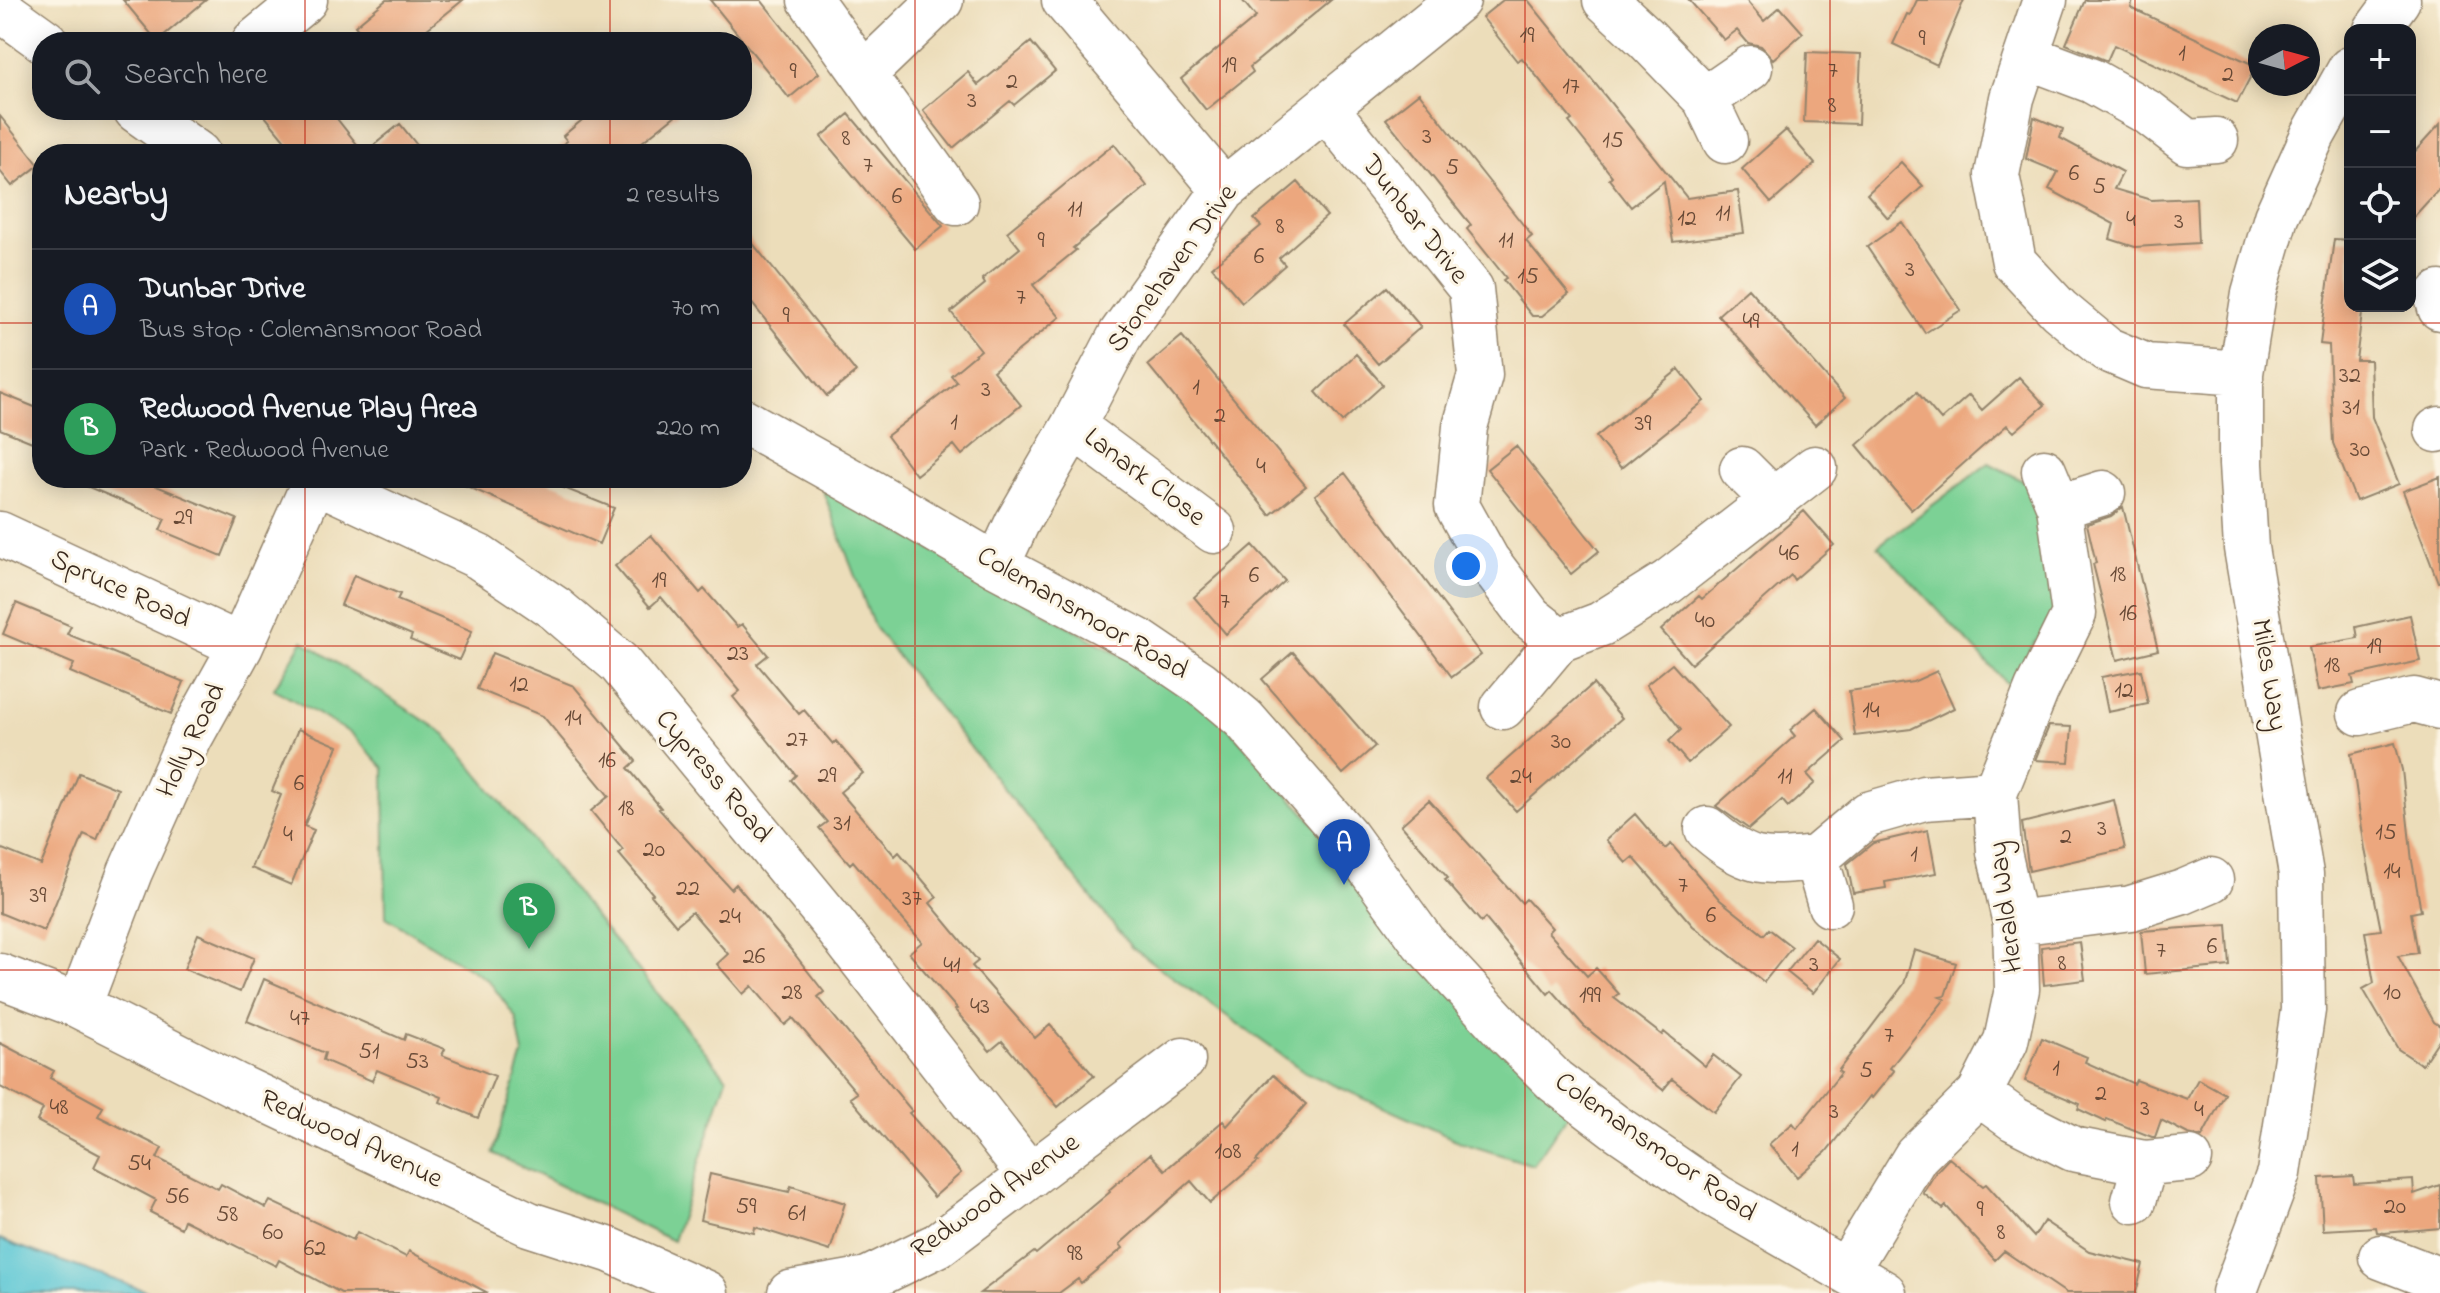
<!DOCTYPE html>
<html lang="en">
<head>
<meta charset="utf-8">
<style>
	:root { --surface:#171b24; --page:#242831; --text:#f1f3f6; --muted:#9ea1a6; --line:#363941; --accent:#c8321e }
	body { margin:0; font-family:"Indie Flower",sans-serif; background:var(--page); color:var(--text) }
	.controls { position:absolute; right:24px; top:24px; display:grid; overflow:hidden; border-radius:16px; box-shadow:0 4px 20px #0003 }
	.controls button { width:72px; height:72px; display:grid; place-items:center; padding:0; border:0; border-bottom:2px solid var(--line); background:var(--surface); color:var(--text); font:40px sans-serif }
	.compass { position:absolute; left:2248px; top:24px; width:72px; height:72px; border-radius:50%; background:var(--surface); box-shadow:0 4px 20px #0003; rotate:84deg }
	.you { position:absolute; left:1466px; top:566px; width:28px; height:28px; margin:-20px; border:6px solid #fff; border-radius:50%; background:#1a73e8; box-shadow:0 0 0 12px #1a73e833 }
	.badge { display:grid; place-items:center; width:52px; height:52px; border-radius:50%; background:var(--accent); color:#fff; font-size:26px; font-weight:700 }
	.pin { position:absolute; translate:-50% -66px; filter:drop-shadow(0 2px 4px #0008) }
	.pin::after { content:''; position:absolute; top:42px; width:28px; height:24px; background:inherit; clip-path:polygon(0 0,100% 0,50% 100%) }
	.list { margin:0; padding:0; list-style:none }
	h2 { display:flex; justify-content:space-between; align-items:center; height:104px; margin:0; padding:0 32px; font-size:34px }
	h2 small { font-size:26px; font-weight:400; color:var(--muted) }
	.list li { display:grid; grid-template-columns:52px 1fr auto; gap:24px; align-items:center; box-sizing:border-box; height:120px; padding:0 32px; border-top:2px solid var(--line) }
	.list b { display:block; font-size:30px; white-space:nowrap }
	.list p { margin:0; font-size:26px; white-space:nowrap; color:var(--muted) }
	.list em { font-size:26px; font-style:normal; color:var(--muted) }
	.icon { flex:none; width:44px; height:44px; fill:none; stroke:currentColor; stroke-width:2; stroke-linecap:round; stroke-linejoin:round }
	.map { position:relative; flex:none; width:2440px; height:1293px; overflow:hidden }
	.search { position:absolute; background:var(--surface); box-shadow:0 4px 20px #0003; left:32px; top:32px; width:720px; height:88px; display:flex; align-items:center; gap:20px; box-sizing:border-box; padding:0 28px; border-radius:32px; color:var(--muted); font-size:30px }
	.panel { position:absolute; background:var(--surface); box-shadow:0 4px 20px #0003; left:32px; top:144px; width:720px; height:344px; border-radius:32px }
	.map>svg:first-child { display:block }
	.green { fill:#7bd195; stroke:#5b7e5a; stroke-width:2 }
	.water { fill:#5cc7d5; stroke:#4c787a; stroke-width:2 }
	.building { fill:#eca77e }
	.lines { fill:none; stroke-linecap:round; stroke-linejoin:round }
	.minor-casing { stroke:#94846c; stroke-width:47 }
	.minor { stroke:#fff; stroke-width:44 }
	.grid { fill:none; stroke:#c8321e; stroke-width:2; stroke-opacity:0.55 }
	.labels { text-anchor:middle; dominant-baseline:central; stroke-width:6; stroke-linejoin:round; paint-order:stroke }
	.number-label { font-size:24px; fill:#674936 }
	.street-label { font-size:28px; fill:#3b2a1e; stroke:#fcf5e5 }
</style>
</head>
<body>
<div class="map">
<svg width="2440" height="1293" viewBox="0 0 2440 1293">
	<rect width="100%" height="100%" fill="#fcf5e5"/>
	<filter id="ink" filterUnits="userSpaceOnUse"><feTurbulence type="fractalNoise" baseFrequency=".0125" numOctaves="2"/><feDisplacementMap in="SourceGraphic" scale="16" xChannelSelector="R" yChannelSelector="G"/><feConvolveMatrix kernelMatrix="1 2 1 2 8 2 1 2 1" color-interpolation-filters="sRGB"/></filter>
	<filter id="wash" filterUnits="userSpaceOnUse"><feTurbulence type="fractalNoise" baseFrequency=".006" numOctaves="4" result="noise"/><feDisplacementMap in="SourceGraphic" scale="32" xChannelSelector="R" yChannelSelector="G"/><feGaussianBlur stdDeviation="1.8" result="paint"/><feColorMatrix in="noise" values="0 0 0 0 0 0 0 0 0 0 0 0 0 0 0 0 0 1.4 0 .05"/><feComposite in="paint" operator="in"/></filter>
	<g filter="url(#wash)">
		<rect width="100%" height="100%" fill="#ecddba"/>
		<!-- green -->
		<path class="green" d="M1989,463L2039,489L2063,599L2008,685L1878,546Z
			M822,488L1207,704L1571,1110L1533,1165L1463,1143L1305,1072L1131,947L874,627Z
			M303,641L445,734L727,1078L673,1241L493,1153L523,1054L516,1018L489,981L386,917L384,768L352,734L274,689Z"/>
		<!-- water -->
		<path class="water" d="M0,1239L18,1246L152,1293H0Z"/>
		<g id="blocks">
			<!-- building -->
			<path class="building" d="M123,0H206L157,41Z
				M386,0H463L411,42H368L355,26Z
				M710,0H761L819,73L789,98Z
				M1242,0H1331L1250,67L1253,72L1206,110L1181,79L1256,17Z
				M1503,0H1528L1687,198L1738,191L1744,233L1673,242L1664,181L1631,207L1609,179L1612,176L1569,122L1572,120L1522,58L1517,61L1482,17Z
				M1689,0H1746L1764,21L1780,7L1803,33L1773,59L1761,46L1748,43L1737,30L1724,40Z
				M1917,0H1964L1937,65L1893,44L1907,14L1910,15Z
				M2085,0H2133L2131,8L2256,66L2237,103L2114,45L2107,61L2066,44Z
				M1031,42L1055,71L1014,105L1010,101L953,148L923,110L968,72L978,85Z
				M1807,52L1861,54L1858,124L1804,122Z
				M1419,93L1532,236L1526,241L1569,294L1542,316H1532L1503,280L1506,278L1467,229L1471,225L1386,119Z
				M260,110H330L364,153L400,124L424,154H296Z
				M594,110H682L627,154H550L567,141L563,136Z
				M849,114L943,226L915,249L821,137Z
				M0,116L39,165L12,186L0,171Z
				M2034,117L2063,129L2060,138L2123,172L2114,189L2151,200L2196,198L2198,243L2135,247L2110,239L2114,224L2049,189L2058,172L2026,159Z
				M2440,124V188L2410,221V157Z
				M1786,130L1815,164L1771,203L1742,169Z
				M1114,144L1147,186L1073,248L1076,250L1033,285L1060,317L993,371L1021,405L962,455L954,445L916,475L887,436L957,382L951,375L981,350L951,312L985,284L982,279L1020,248L1007,232Z
				M1901,162L1923,186L1888,218L1867,194Z
				M1298,182L1327,216L1279,258L1285,265L1242,302L1212,267L1261,226L1254,219Z
				M1902,222L1961,310L1925,333L1867,247Z
				M742,230L856,372L827,396L742,291Z
				M2334,239L2350,240V306H2363L2356,360H2370L2372,417L2399,484L2356,501L2333,443L2329,345L2320,344Z
				M1387,287L1421,327L1378,364L1344,324Z
				M1748,288L1845,398L1815,425L1718,315Z
				M1182,336L1306,486L1270,515L1148,365Z
				M1356,354L1383,385L1342,422L1316,392Z
				M1679,369L1704,401L1621,468L1596,437Z
				M2019,377L2045,405L2014,432L2007,425L1911,510L1857,445L1917,392L1941,420L1969,395L1982,410Z
				M0,393L42,410V446L0,429Z
				M1516,446L1599,551L1571,574L1487,469Z
				M1345,473L1481,655L1452,677L1315,495Z
				M2440,477V582H2438L2403,491Z
				M67,478H157L154,485L237,519L222,556L160,530L165,519Z
				M448,478H539L614,508L599,544Z
				M2123,507L2158,650L2117,660L2093,564L2096,563L2087,524L2111,516Z
				M1804,511L1834,545L1794,580L1791,575L1691,664L1661,630L1699,596L1702,599Z
				M651,535L700,593L704,589L737,627L742,624L768,655L757,664L799,714L804,710L833,744L836,741L863,773L840,792L895,856L899,852L937,897L930,903L978,961L972,966L1035,1038L1050,1025L1094,1076L1058,1107L1002,1041L990,1051L955,1010L957,1009L909,953L922,942L853,861L850,864L819,828L827,822L791,780L796,775L733,697L740,691L661,597L650,607L615,566Z
				M1253,545L1285,581L1226,634L1194,597Z
				M354,575L400,594L397,600L472,631L459,660L410,640L412,635L341,605Z
				M16,603L71,626L67,634L184,682L171,714L70,672L74,664L3,634Z
				M2410,615L2420,661L2352,676L2354,684L2318,691L2309,647L2358,638L2356,627Z
				M1293,652L1375,746L1343,774L1262,679Z
				M492,653L574,686L636,761L628,768L661,808L659,809L731,889L736,884L792,951L824,992L818,997L912,1111L909,1113L961,1173L934,1197L850,1098L857,1093L793,1018L785,1025L752,986L743,994L717,964L728,954L692,912L676,925L651,895L653,894L619,854L623,850L591,811L609,796L543,716L477,689Z
				M1672,664L1729,727L1688,763L1669,741L1681,730L1646,685Z
				M2141,670L2148,704L2108,712L2101,677Z
				M1937,671L1954,708L1911,729L1855,736L1849,691L1913,682Z
				M1593,684L1622,718L1516,811L1486,778Z
				M1816,708L1845,741L1807,774L1815,783L1788,807L1782,800L1749,829L1716,806L1795,736L1790,730Z
				M2049,726L2072,727L2069,762L2035,760Z
				M298,729L338,746L304,826L314,830L291,885L251,868L281,795L272,791Z
				M2395,743L2402,770L2412,861L2421,911L2411,913L2418,953L2398,956L2434,1022L2440,1026V1038L2422,1065L2398,1049L2363,989L2374,983L2365,932L2381,930L2365,849L2351,754Z
				M79,773L118,789L97,840L84,834L44,931L0,913V848L41,865Z
				M1429,800L1522,903L1526,899L1552,928L1548,932L1587,976L1596,968L1619,994L1614,998L1662,1035L1664,1032L1705,1066L1713,1055L1741,1077L1714,1112L1672,1079L1663,1090L1584,1026L1552,990L1548,994L1485,918L1481,922L1445,880L1448,878L1401,825Z
				M2114,800L2125,849L2029,871L2022,823Z
				M1635,814L1665,849L1671,844L1720,900L1764,935L1769,929L1792,947L1764,982L1693,926L1633,857L1626,863L1606,840Z
				M1928,830L1936,873L1885,882L1886,888L1853,893L1847,864L1873,843Z
				M2227,925L2230,966L2145,974L2141,931Z
				M198,934L254,958L240,992L184,969Z
				M1814,938L1840,959L1813,993L1787,972Z
				M2080,942L2085,980L2044,985L2041,947Z
				M1914,950L1956,963L1945,996L1940,997L1945,999L1890,1068L1894,1071L1872,1098L1870,1096L1826,1152L1797,1177L1769,1144L1793,1123L1797,1128L1841,1073L1838,1071L1904,984Z
				M264,979L404,1040L406,1034L445,1049L442,1055L495,1076L478,1118L440,1102L442,1097L377,1070L372,1081L323,1060L325,1053L247,1021Z
				M2042,1038L2087,1057L2085,1062L2134,1084L2136,1080L2187,1099L2198,1079L2225,1094L2202,1137L2188,1134L2161,1120L2155,1137H2152L2107,1119L2106,1122L2078,1109L2080,1104L2025,1081Z
				M0,1043L54,1071L50,1078L103,1107L98,1116L162,1148L157,1158L218,1189L221,1184L266,1208L270,1201L353,1240L357,1232L406,1257L409,1251L488,1293H341L279,1260L276,1266L184,1220L181,1228L150,1212L156,1200L94,1167L100,1155L37,1121L43,1109L0,1087Z
				M1273,1075L1306,1104L1256,1161L1258,1162L1210,1203L1191,1181L1120,1244L1123,1248L1081,1283L1078,1279L1059,1293H980L1034,1252L1036,1254L1110,1192L1109,1190L1150,1154L1165,1170L1223,1121L1227,1126Z
				M1949,1158L1983,1186L1986,1184L2034,1237L2044,1221L2089,1251L2143,1264L2136,1293H2066L2004,1251L1995,1260L1946,1206L1943,1209L1923,1193L1936,1172Z
				M710,1174L789,1192L791,1186L845,1203L830,1251L755,1227L754,1233L700,1220Z
				M2353,1176L2354,1184L2413,1180L2414,1194L2440,1185V1228L2384,1233L2377,1232L2376,1227L2323,1230L2320,1178Z"/>
		</g>
	</g>
	<g filter="url(#ink)">
		<use href="#blocks" fill-opacity="0" stroke="#94846c" stroke-width="2"/>
		<g class="lines">
			<defs>
				<path id="minor" d="M810,0L956,203
					M1064,0L1224,190
					M1605,0L1646,38L1705,99L1725,141
					M2045,0L2012,98L1997,175L2014,262L2059,310L2106,349L2146,366L2241,373
					M0,9L46,42
					M2376,30L2398,0
					M254,42L305,0
					M2026,56L2092,81L2149,113L2187,142L2216,140
					M864,74L941,0
					M1705,99L1750,68
					M1326,108L1471,289L1480,375L1465,427L1457,506L1487,560L1530,617L1559,640L1601,624L1668,582L1815,468
					M136,110L198,154
					M2440,293L2437,297L2440,308
					M742,420L871,492L997,566L1139,641L1201,683L1244,719L1347,837L1423,942L1508,1034L1555,1081L1614,1126L1716,1196L1884,1293
					M1073,426L1214,531
					M2437,430L2440,429
					M1742,469L1774,501
					M2044,471L2059,507
					M310,478L479,557L556,609L619,663L829,918L1030,1176
					M0,534L241,646
					M997,566L1017,523L1073,426L1121,334L1224,190L1458,0
					M1503,707L1559,640
					M2360,713L2414,700L2440,707
					M1707,829C1750,866 1763,863 1816,858
					M1830,905L1816,858L1868,814L1924,798L1995,793
					M2015,923L2131,908L2183,892L2211,880
					M0,976L79,1006L235,1085L529,1224L610,1250L706,1293
					M79,1006L130,872L190,738L241,646L315,480
					M1979,1094L2014,1119L2073,1149L2145,1163L2190,1159
					M2134,1201L2145,1163
					M2381,1257L2440,1280
					M1846,1271L1916,1156L1979,1094L2006,1041L2017,989L2015,923L1999,852L1995,793L2037,689L2074,614L2059,507L2103,493
					M790,1293L868,1279L938,1245L1183,1060
					M2234,1293L2279,1173L2303,1010L2301,874L2246,548L2241,464V373L2254,293L2276,217L2313,135L2350,69"/>
			</defs>
			<!-- minor casing -->
			<use href="#minor" class="minor-casing"/>
			<!-- minor -->
			<use href="#minor" class="minor"/>
		</g>
	</g>
	<!-- grid -->
	<path class="grid" d="M305,0V42M610,0V42M915,0V1293M1220,0V1293M1525,0V1293M1830,0V1293M2135,0V1293M305,110V154M610,110V154M0,323H42M742,323H2440M305,478V1293M610,478V1293M0,646H2440M0,970H2440"/>
	<g class="labels">
		<!-- number labels -->
		<g class="number-label">
			<text x="1527" y="36">19</text>
			<text x="1922" y="39">9</text>
			<text x="2182" y="54">1</text>
			<text x="1229" y="66">19</text>
			<text x="1833" y="71">7</text>
			<text x="793" y="72">9</text>
			<text x="2228" y="75">2</text>
			<text x="1012" y="82">2</text>
			<text x="1571" y="87">17</text>
			<text x="972" y="101">3</text>
			<text x="1832" y="106">8</text>
			<text x="1427" y="137">3</text>
			<text x="846" y="139">8</text>
			<text x="1613" y="141">15</text>
			<text x="868" y="166">7</text>
			<text x="1452" y="168">5</text>
			<text x="2074" y="174">6</text>
			<text x="2099" y="187">5</text>
			<text x="897" y="197">6</text>
			<text x="1075" y="210">11</text>
			<text x="1723" y="214">11</text>
			<text x="1687" y="219">12</text>
			<text x="2131" y="220">4</text>
			<text x="2179" y="222">3</text>
			<text x="1280" y="227">8</text>
			<text x="1041" y="241">9</text>
			<text x="1506" y="241">11</text>
			<text x="1259" y="257">6</text>
			<text x="1910" y="270">3</text>
			<text x="1528" y="277">15</text>
			<text x="1021" y="298">7</text>
			<text x="786" y="316">9</text>
			<text x="1751" y="322">49</text>
			<text x="2350" y="376">32</text>
			<text x="1196" y="388">1</text>
			<text x="986" y="390">3</text>
			<text x="2351" y="408">31</text>
			<text x="1220" y="416">2</text>
			<text x="954" y="423">1</text>
			<text x="1643" y="424">39</text>
			<text x="2360" y="450">30</text>
			<text x="1261" y="467">4</text>
			<text x="183" y="518">29</text>
			<text x="1789" y="554">46</text>
			<text x="2118" y="575">18</text>
			<text x="1254" y="576">6</text>
			<text x="659" y="581">19</text>
			<text x="1225" y="602">7</text>
			<text x="2128" y="614">16</text>
			<text x="1705" y="621">40</text>
			<text x="2374" y="647">19</text>
			<text x="738" y="654">23</text>
			<text x="2332" y="666">18</text>
			<text x="519" y="685">12</text>
			<text x="2124" y="691">12</text>
			<text x="1871" y="711">14</text>
			<text x="573" y="719">14</text>
			<text x="797" y="740">27</text>
			<text x="1561" y="742">30</text>
			<text x="607" y="761">16</text>
			<text x="827" y="776">29</text>
			<text x="1521" y="777">24</text>
			<text x="1785" y="777">11</text>
			<text x="299" y="784">6</text>
			<text x="626" y="809">18</text>
			<text x="842" y="824">31</text>
			<text x="2102" y="829">3</text>
			<text x="2386" y="833">15</text>
			<text x="288" y="835">4</text>
			<text x="2066" y="837">2</text>
			<text x="654" y="850">20</text>
			<text x="1914" y="855">1</text>
			<text x="2392" y="872">14</text>
			<text x="1683" y="886">7</text>
			<text x="688" y="889">22</text>
			<text x="38" y="896">39</text>
			<text x="912" y="899">37</text>
			<text x="1711" y="916">6</text>
			<text x="730" y="917">24</text>
			<text x="2212" y="947">6</text>
			<text x="2161" y="951">7</text>
			<text x="754" y="957">26</text>
			<text x="2062" y="964">8</text>
			<text x="1814" y="965">3</text>
			<text x="952" y="966">41</text>
			<text x="792" y="993">28</text>
			<text x="2392" y="993">10</text>
			<text x="1590" y="996">199</text>
			<text x="980" y="1007">43</text>
			<text x="300" y="1019">47</text>
			<text x="1889" y="1036">7</text>
			<text x="369" y="1052">51</text>
			<text x="417" y="1062">53</text>
			<text x="2056" y="1069">1</text>
			<text x="1866" y="1071">5</text>
			<text x="2101" y="1094">2</text>
			<text x="59" y="1108">48</text>
			<text x="2145" y="1109">3</text>
			<text x="2199" y="1110">4</text>
			<text x="1834" y="1112">3</text>
			<text x="1795" y="1150">1</text>
			<text x="1228" y="1152">108</text>
			<text x="139" y="1164">54</text>
			<text x="177" y="1197">56</text>
			<text x="746" y="1207">59</text>
			<text x="2395" y="1207">20</text>
			<text x="1980" y="1210">9</text>
			<text x="797" y="1214">61</text>
			<text x="227" y="1215">58</text>
			<text x="273" y="1233">60</text>
			<text x="2001" y="1233">8</text>
			<text x="315" y="1249">62</text>
			<text x="1075" y="1254">98</text>
		</g>
		<!-- street labels -->
		<g class="street-label">
			<text transform="translate(1414 220) rotate(52)">Dunbar Drive</text>
			<text transform="translate(1173 269) rotate(-54)">Stonehaven Drive</text>
			<text transform="translate(1144 478) rotate(37)">Lanark Close</text>
			<text transform="translate(120 590) rotate(25)">Spruce Road</text>
			<text transform="translate(1082 614) rotate(30)">Colemansmoor Road</text>
			<text transform="translate(2268 675) rotate(81)">Miles Way</text>
			<text transform="translate(192 741) rotate(-64)">Holly Road</text>
			<text transform="translate(713 777) rotate(50)">Cypress Road</text>
			<text transform="translate(2007 907) rotate(-97)">Herald Way</text>
			<text transform="translate(351 1140) rotate(25)">Redwood Avenue</text>
			<text transform="translate(1655 1148) rotate(35)">Colemansmoor Road</text>
			<text transform="translate(996 1197) rotate(-35)">Redwood Avenue</text>
		</g>
	</g>
</svg>
<div class="controls">
<button>+</button>
<button>−</button>
<button><svg class="icon" aria-label="locate" viewBox="0 0 24 24"><circle cx="12" cy="12" r="6"/><path d="M12 2v4M12 18v4M2 12h4M18 12h4"/></svg></button>
<button><svg class="icon" aria-label="layers" viewBox="0 0 24 24"><path d="M12 4l9 5-9 5-9-5zM3 14l9 5 9-5"/></svg></button>
</div>
<svg class="compass" viewBox="-18 -18 36 36"><path d="M0-13l5 13h-10z" fill="#e53935"/><path d="M0 13l5-13h-10z" fill="#9ea1a6"/></svg>
<div class="you"></div>
<div class="pin badge" style="left:1344px;top:885px;background:#1a4fb4">A</div>
<div class="pin badge" style="left:529px;top:949px;background:#2e9e5b">B</div>
<div class="search"><svg class="icon" aria-label="search" viewBox="0 0 24 24"><circle cx="10" cy="10" r="6"/><path d="M15 15l6 6"/></svg>Search here</div>
<section class="panel">
<h2>Nearby<small>2 results</small></h2>
<ul class="list">
<li><span class="badge" style="background:#1a4fb4">A</span><div><b>Dunbar Drive</b><p>Bus stop · Colemansmoor Road</p></div><em>70 m</em></li>
<li><span class="badge" style="background:#2e9e5b">B</span><div><b>Redwood Avenue Play Area</b><p>Park · Redwood Avenue</p></div><em>220 m</em></li>
</ul>
</section>
</div>
</body>
</html>
